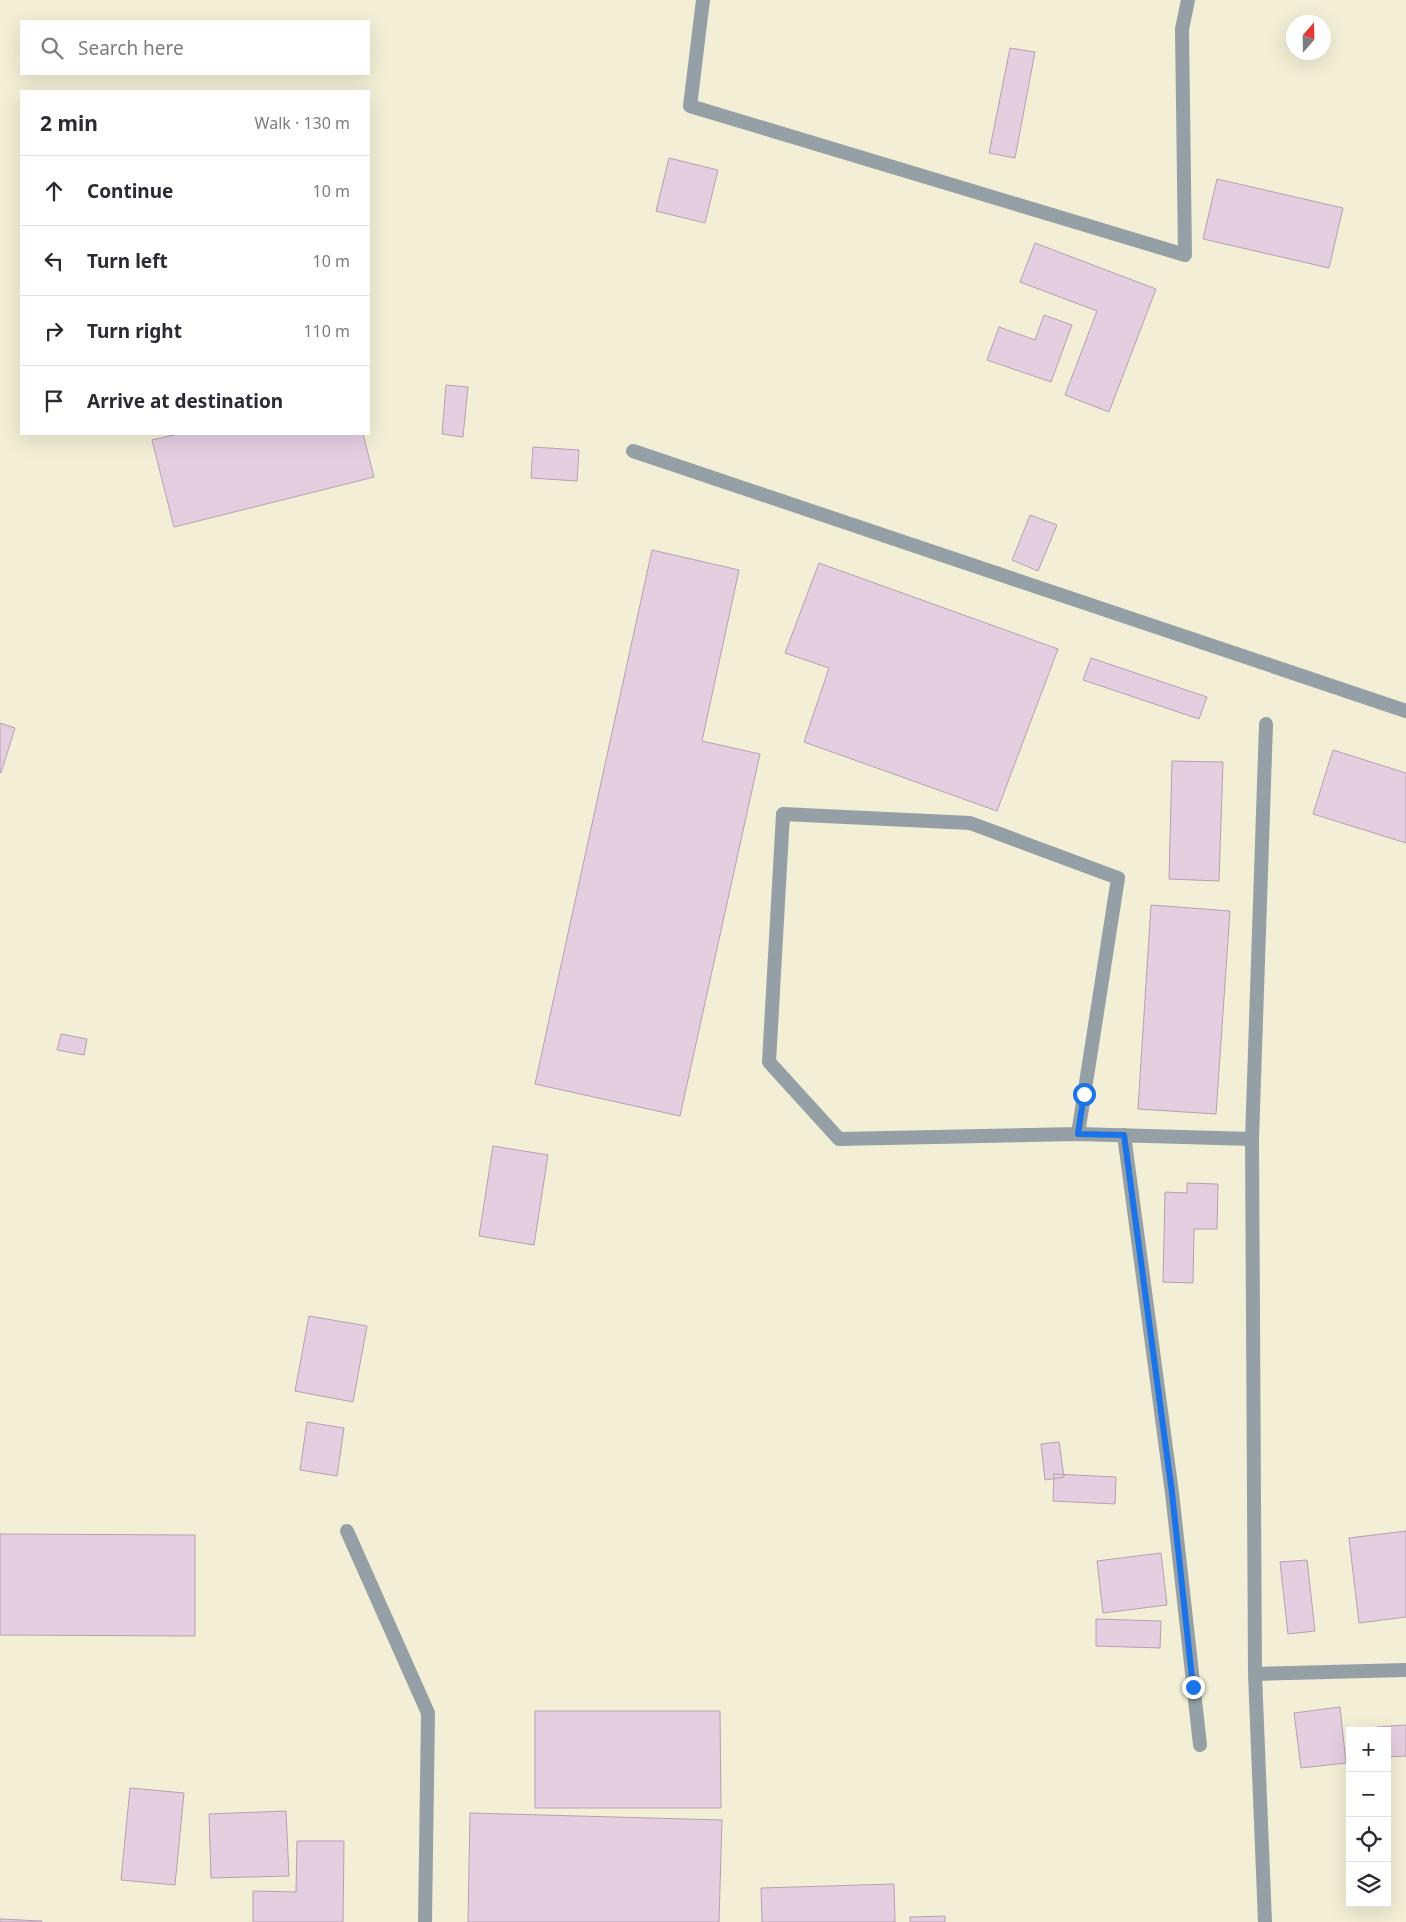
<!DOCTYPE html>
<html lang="en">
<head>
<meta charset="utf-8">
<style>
	:root { --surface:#fff; --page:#f7f7f7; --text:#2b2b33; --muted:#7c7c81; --line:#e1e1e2 }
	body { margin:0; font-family:"Noto Sans",sans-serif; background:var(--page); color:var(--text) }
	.controls { position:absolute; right:15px; bottom:15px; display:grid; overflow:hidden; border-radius:0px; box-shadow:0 5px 20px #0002 }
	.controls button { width:45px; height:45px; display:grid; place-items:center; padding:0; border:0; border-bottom:1px solid var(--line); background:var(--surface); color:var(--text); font:25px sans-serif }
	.compass { position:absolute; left:1286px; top:15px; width:45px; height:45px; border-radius:50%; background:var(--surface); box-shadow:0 5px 20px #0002; rotate:20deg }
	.stop { position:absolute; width:15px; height:15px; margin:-11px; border:4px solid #1a73e8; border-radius:50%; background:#fff }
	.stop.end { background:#1a73e8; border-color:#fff; box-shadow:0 1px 5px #0008 }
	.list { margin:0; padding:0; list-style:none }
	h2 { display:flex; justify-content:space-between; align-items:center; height:65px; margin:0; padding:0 20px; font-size:21px }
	h2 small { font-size:16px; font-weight:400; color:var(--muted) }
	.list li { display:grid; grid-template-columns:32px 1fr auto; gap:15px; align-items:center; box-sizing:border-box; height:70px; padding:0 20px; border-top:1px solid var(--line) }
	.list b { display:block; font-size:19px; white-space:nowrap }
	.list em { font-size:16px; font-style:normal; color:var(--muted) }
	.icon { flex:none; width:28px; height:28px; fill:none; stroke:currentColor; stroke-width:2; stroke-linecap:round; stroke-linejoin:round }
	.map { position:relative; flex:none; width:1406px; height:1922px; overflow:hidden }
	.search { position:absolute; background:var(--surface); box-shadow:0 5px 20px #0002; left:20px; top:20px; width:350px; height:55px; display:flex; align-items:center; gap:12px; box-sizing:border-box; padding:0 18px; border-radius:0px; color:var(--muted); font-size:19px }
	.panel { position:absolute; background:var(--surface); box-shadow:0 5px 20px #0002; left:20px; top:90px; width:350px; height:345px; border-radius:0px }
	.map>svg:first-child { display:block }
	.building { fill:#e4cfe0; stroke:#b5a0b2 }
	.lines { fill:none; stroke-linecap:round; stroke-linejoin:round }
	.service { stroke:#94a0a5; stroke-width:14 }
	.minor { stroke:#94a0a5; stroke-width:14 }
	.route { stroke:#1a73e8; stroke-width:6 }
</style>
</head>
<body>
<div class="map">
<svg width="1406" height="1922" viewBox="0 0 1406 1922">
	<rect width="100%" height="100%" fill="#f3efd6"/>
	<!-- building -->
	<path class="building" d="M1010,48L1035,52L1015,158L989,153Z
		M669,158L718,170L705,223L656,211Z
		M1217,179L1343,208L1329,268L1203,239Z
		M1035,243L1156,289L1109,412L1065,395L1097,311L1020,282Z
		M1044,315L1072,325L1051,382L987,360L999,327L1035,340Z
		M446,385L468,387L463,437L442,434Z
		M178,434H363L374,477L174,527L152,440Z
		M533,447L579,450L577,481L531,478Z
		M1030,515L1057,525L1038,571L1012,560Z
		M652,550L739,570L702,741L760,754L680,1116L535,1084Z
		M819,563L1058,649L997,811L804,742L829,668L785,653Z
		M1091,658L1207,697L1199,719L1083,680Z
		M0,723L15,728L1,773L0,772Z
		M1333,750L1406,773V843L1313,814Z
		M1172,761L1223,762L1219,881L1169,879Z
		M1151,905L1230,911L1216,1114L1138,1109Z
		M61,1034L87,1039L84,1055L57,1050Z
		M493,1146L548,1155L534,1245L479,1236Z
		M1187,1183L1218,1184L1217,1229H1194L1193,1283L1163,1282L1165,1192L1187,1193Z
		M309,1316L367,1326L353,1402L295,1391Z
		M307,1422L344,1428L337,1476L300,1470Z
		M1059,1442L1064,1477L1045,1480L1041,1444Z
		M1054,1474L1116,1477L1115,1504L1053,1501Z
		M1406,1531V1617L1359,1623L1349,1538Z
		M0,1534L195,1535V1636L0,1635Z
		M1161,1553L1167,1605L1103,1613L1097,1561Z
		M1307,1560L1315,1631L1288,1634L1280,1562Z
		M1096,1619L1161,1621L1160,1648L1096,1646Z
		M1340,1707L1346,1763L1301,1768L1294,1713Z
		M535,1711H720L721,1808H535Z
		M1406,1725V1756L1387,1757V1731H1377V1727Z
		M130,1788L184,1793L175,1885L121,1880Z
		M286,1811L289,1876L211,1878L209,1814Z
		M470,1813L722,1820L719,1922H468Z
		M297,1841H344L343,1922H253V1891L296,1892Z
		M894,1884L895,1922H762L761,1888Z
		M945,1916V1922H910V1917Z
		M0,1919L42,1921V1922H0Z"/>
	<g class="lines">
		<!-- service -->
		<path class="service" d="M1078,1134L1118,878L970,823L783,814L769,1062L839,1139L1078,1134L1252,1139
			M1124,1135L1172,1493L1200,1745
			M1255,1674L1406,1670"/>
		<!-- minor -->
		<path class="minor" d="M703,0L690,106L1185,255L1182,29L1188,0
			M633,451L1406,711
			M347,1531L428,1713L425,1922
			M1265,1922L1255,1674L1252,1139L1266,724"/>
	</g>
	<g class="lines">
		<!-- route -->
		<path class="route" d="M1084,1094L1078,1134L1124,1135L1172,1493L1193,1687"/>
	</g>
</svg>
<div class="controls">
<button>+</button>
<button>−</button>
<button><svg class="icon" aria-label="locate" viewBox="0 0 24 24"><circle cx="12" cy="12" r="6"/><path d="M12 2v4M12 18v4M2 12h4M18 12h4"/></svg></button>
<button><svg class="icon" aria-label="layers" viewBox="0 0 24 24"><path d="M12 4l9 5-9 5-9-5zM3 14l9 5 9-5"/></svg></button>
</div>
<svg class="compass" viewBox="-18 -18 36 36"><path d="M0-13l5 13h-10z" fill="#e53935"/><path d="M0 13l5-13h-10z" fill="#7c7c81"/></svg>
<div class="stop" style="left:1084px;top:1094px"></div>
<div class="stop end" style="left:1193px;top:1687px"></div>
<div class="search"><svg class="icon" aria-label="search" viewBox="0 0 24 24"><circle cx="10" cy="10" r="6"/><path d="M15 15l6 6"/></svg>Search here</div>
<section class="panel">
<h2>2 min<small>Walk · 130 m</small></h2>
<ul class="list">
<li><svg class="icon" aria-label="ahead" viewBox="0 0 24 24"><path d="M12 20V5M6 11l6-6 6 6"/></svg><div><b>Continue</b></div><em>10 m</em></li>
<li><svg class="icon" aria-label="left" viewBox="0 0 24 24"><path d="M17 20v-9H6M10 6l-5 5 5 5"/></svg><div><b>Turn left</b></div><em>10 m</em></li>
<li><svg class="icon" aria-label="right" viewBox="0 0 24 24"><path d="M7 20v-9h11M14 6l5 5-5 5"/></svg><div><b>Turn right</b></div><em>110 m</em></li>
<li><svg class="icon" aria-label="arrive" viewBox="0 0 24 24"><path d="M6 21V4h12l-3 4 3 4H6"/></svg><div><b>Arrive at destination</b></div></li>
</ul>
</section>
</div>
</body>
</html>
